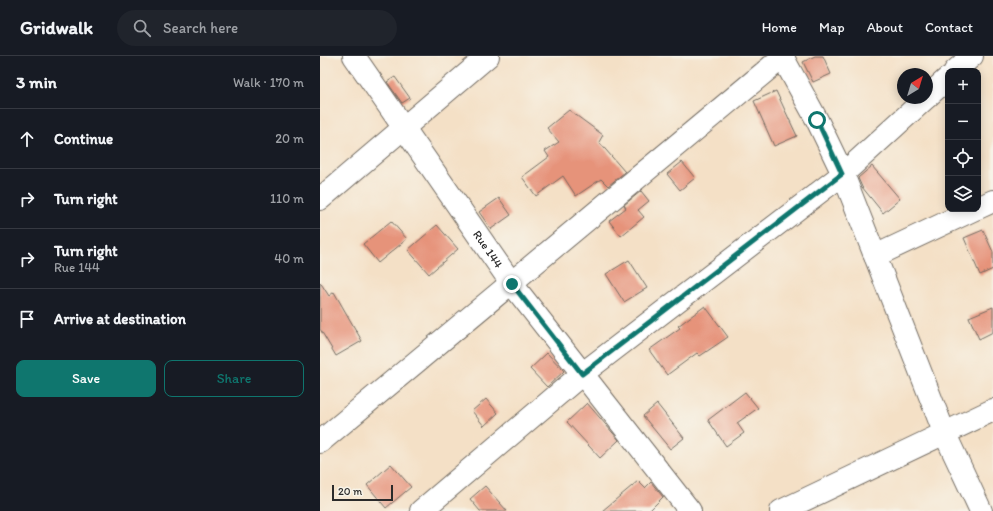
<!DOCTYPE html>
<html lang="en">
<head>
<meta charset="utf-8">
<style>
	:root { --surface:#171b24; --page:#20242c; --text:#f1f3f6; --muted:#9ea1a6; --line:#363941; --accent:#0f766e }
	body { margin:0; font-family:Itim,sans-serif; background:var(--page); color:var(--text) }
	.controls { position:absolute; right:12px; top:12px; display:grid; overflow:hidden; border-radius:8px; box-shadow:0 2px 10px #0003 }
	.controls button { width:36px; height:36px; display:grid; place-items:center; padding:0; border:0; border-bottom:1px solid var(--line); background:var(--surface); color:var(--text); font:20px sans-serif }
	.compass { position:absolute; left:577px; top:12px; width:36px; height:36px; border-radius:50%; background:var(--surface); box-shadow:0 2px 10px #0003; rotate:38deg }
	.scale { position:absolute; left:12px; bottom:10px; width:61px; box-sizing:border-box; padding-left:4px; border:2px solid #2b2b2b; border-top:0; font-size:11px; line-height:14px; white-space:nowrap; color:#2b2b2b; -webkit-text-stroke:3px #f7f3e8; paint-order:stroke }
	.stop { position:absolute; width:12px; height:12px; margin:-9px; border:3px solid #0f766e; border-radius:50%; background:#fff }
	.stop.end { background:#0f766e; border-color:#fff; box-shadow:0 1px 4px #0008 }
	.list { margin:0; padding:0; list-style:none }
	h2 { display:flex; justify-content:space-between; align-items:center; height:52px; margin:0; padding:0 16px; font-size:17px }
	h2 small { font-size:13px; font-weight:400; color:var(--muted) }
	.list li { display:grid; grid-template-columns:26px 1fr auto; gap:12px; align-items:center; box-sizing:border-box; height:60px; padding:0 16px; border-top:1px solid var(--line) }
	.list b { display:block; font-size:15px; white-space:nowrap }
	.list p { margin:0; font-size:13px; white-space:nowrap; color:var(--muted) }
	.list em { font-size:13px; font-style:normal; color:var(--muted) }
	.actions { display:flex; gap:8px; padding:12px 16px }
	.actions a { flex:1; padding:9px 0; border:1px solid var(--accent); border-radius:8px; text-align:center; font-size:14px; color:var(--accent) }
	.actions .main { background:var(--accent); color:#fff }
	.icon { flex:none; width:22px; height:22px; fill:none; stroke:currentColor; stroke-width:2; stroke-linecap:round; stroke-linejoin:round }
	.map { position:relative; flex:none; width:673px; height:455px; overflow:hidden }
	header { display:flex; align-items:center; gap:24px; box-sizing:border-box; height:56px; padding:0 20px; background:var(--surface); border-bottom:1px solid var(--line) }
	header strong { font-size:19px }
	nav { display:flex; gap:22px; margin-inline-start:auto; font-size:14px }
	.search { width:280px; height:36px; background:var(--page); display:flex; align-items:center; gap:10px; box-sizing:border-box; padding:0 14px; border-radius:22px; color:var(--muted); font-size:15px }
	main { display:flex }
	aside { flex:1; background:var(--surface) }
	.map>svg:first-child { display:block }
	.building { fill:#e6937a }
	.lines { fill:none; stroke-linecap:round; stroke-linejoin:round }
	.minor-casing { stroke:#716a61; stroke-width:24 }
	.minor { stroke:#fff; stroke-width:22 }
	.route { stroke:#0f766e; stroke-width:5 }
	.labels { text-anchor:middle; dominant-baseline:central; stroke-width:3.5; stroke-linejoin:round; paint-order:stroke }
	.street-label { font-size:12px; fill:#2b2b2b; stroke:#f7f3e8 }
</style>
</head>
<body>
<header>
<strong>Gridwalk</strong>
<div class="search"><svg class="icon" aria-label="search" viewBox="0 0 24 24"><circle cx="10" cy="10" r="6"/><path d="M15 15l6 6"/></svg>Search here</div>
<nav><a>Home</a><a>Map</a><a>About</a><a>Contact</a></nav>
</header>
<main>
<aside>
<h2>3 min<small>Walk · 170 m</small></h2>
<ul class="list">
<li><svg class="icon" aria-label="ahead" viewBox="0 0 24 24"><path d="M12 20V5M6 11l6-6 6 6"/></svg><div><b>Continue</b></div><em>20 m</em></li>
<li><svg class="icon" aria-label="right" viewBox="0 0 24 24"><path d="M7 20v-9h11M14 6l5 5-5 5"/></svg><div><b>Turn right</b></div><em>110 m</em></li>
<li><svg class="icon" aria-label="right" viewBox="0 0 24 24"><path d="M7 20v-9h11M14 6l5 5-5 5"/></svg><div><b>Turn right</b><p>Rue 144</p></div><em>40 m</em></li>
<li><svg class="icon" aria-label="arrive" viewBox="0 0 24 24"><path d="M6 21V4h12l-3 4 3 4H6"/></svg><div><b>Arrive at destination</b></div></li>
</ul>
<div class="actions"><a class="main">Save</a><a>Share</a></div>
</aside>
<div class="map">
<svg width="673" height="455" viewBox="0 0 673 455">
	<rect width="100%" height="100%" fill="#f7f3e8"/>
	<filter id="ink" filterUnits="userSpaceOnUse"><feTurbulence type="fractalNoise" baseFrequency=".025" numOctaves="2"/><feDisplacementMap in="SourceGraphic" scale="8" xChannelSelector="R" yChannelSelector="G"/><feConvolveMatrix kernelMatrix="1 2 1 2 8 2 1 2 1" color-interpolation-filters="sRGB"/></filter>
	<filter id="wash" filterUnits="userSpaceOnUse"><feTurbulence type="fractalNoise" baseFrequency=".012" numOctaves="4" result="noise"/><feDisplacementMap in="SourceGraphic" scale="16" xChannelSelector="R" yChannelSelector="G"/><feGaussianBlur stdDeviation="0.9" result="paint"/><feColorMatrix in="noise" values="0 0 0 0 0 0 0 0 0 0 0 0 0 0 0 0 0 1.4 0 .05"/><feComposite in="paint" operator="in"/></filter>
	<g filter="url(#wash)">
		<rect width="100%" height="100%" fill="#f4e0c6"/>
		<g id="blocks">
			<!-- building -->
			<path class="building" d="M495,0H503L511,18L493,26L483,6Z
				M75,21L90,42L82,47L67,26Z
				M456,35L477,80L454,90L434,45Z
				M249,54L283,79L279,86L305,116L288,130L281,123L256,140L243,120L216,140L202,121L229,101L225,95L239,86L227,72Z
				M362,106L375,122L360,134L347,118Z
				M552,110L580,143L563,157L542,131L538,122Z
				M321,135L329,145L318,154L324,161L301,180L289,165L306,152L304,149Z
				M179,142L191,159L171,173L159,156Z
				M71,165L87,183L58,207L43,188Z
				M117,169L138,193L109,218L88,194Z
				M663,174L673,196V213L660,219L644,182Z
				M309,204L327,232L304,246L286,218Z
				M0,226L9,240L14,236L42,285L16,300L0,273Z
				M385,250L408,281L380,300L377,297L347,319L329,294L360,272L358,270Z
				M673,251V276L659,283L649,261Z
				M227,297L244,315L227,331L210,313Z
				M425,336L438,352L417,367L424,377L406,390L388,364Z
				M166,343L178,357L164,370L152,355Z
				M267,347L299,384L280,402L247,366Z
				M337,348L364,382L350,393L323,360Z
				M71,408L91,431L66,452L47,429Z
				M318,425L325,432L331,426L343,441L329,455H282Z
				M165,430L187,455H160L150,443Z"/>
		</g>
	</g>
	<g filter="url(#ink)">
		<use href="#blocks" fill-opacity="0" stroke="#716a61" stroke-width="1"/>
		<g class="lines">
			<defs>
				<g id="minor">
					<path id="s1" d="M34,0L192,228L370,455"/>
					<path d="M462,0L497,64L523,118L624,376L661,455"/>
					<path d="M635,15L652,0"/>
					<path d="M607,41L628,22"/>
					<path d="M0,143L168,0"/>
					<path d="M658,152L673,145"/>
					<path d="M555,200L655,153"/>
					<path d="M0,386L464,0"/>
					<path d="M101,455L262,318L523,118L606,42"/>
					<path d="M461,455L673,354"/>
				</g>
			</defs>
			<!-- minor casing -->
			<use href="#minor" class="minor-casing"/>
			<!-- minor -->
			<use href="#minor" class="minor"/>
		</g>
	</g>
	<g class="lines" filter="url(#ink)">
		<!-- route -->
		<path class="route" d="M192,228L262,318L522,118L497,64"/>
	</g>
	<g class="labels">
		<!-- street labels -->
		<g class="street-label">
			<text stroke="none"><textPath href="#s1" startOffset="235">Rue 144</textPath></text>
		</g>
	</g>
</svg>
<div class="controls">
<button>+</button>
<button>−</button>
<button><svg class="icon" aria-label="locate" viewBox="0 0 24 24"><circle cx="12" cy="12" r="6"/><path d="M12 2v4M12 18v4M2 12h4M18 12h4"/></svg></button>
<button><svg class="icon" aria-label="layers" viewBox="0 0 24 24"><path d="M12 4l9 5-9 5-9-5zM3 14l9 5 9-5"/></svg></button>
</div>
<svg class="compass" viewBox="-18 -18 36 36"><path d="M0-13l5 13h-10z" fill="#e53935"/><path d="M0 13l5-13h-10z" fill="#9ea1a6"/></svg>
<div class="scale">20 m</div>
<div class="stop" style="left:497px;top:64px"></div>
<div class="stop end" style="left:192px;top:228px"></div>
</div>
</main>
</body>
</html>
